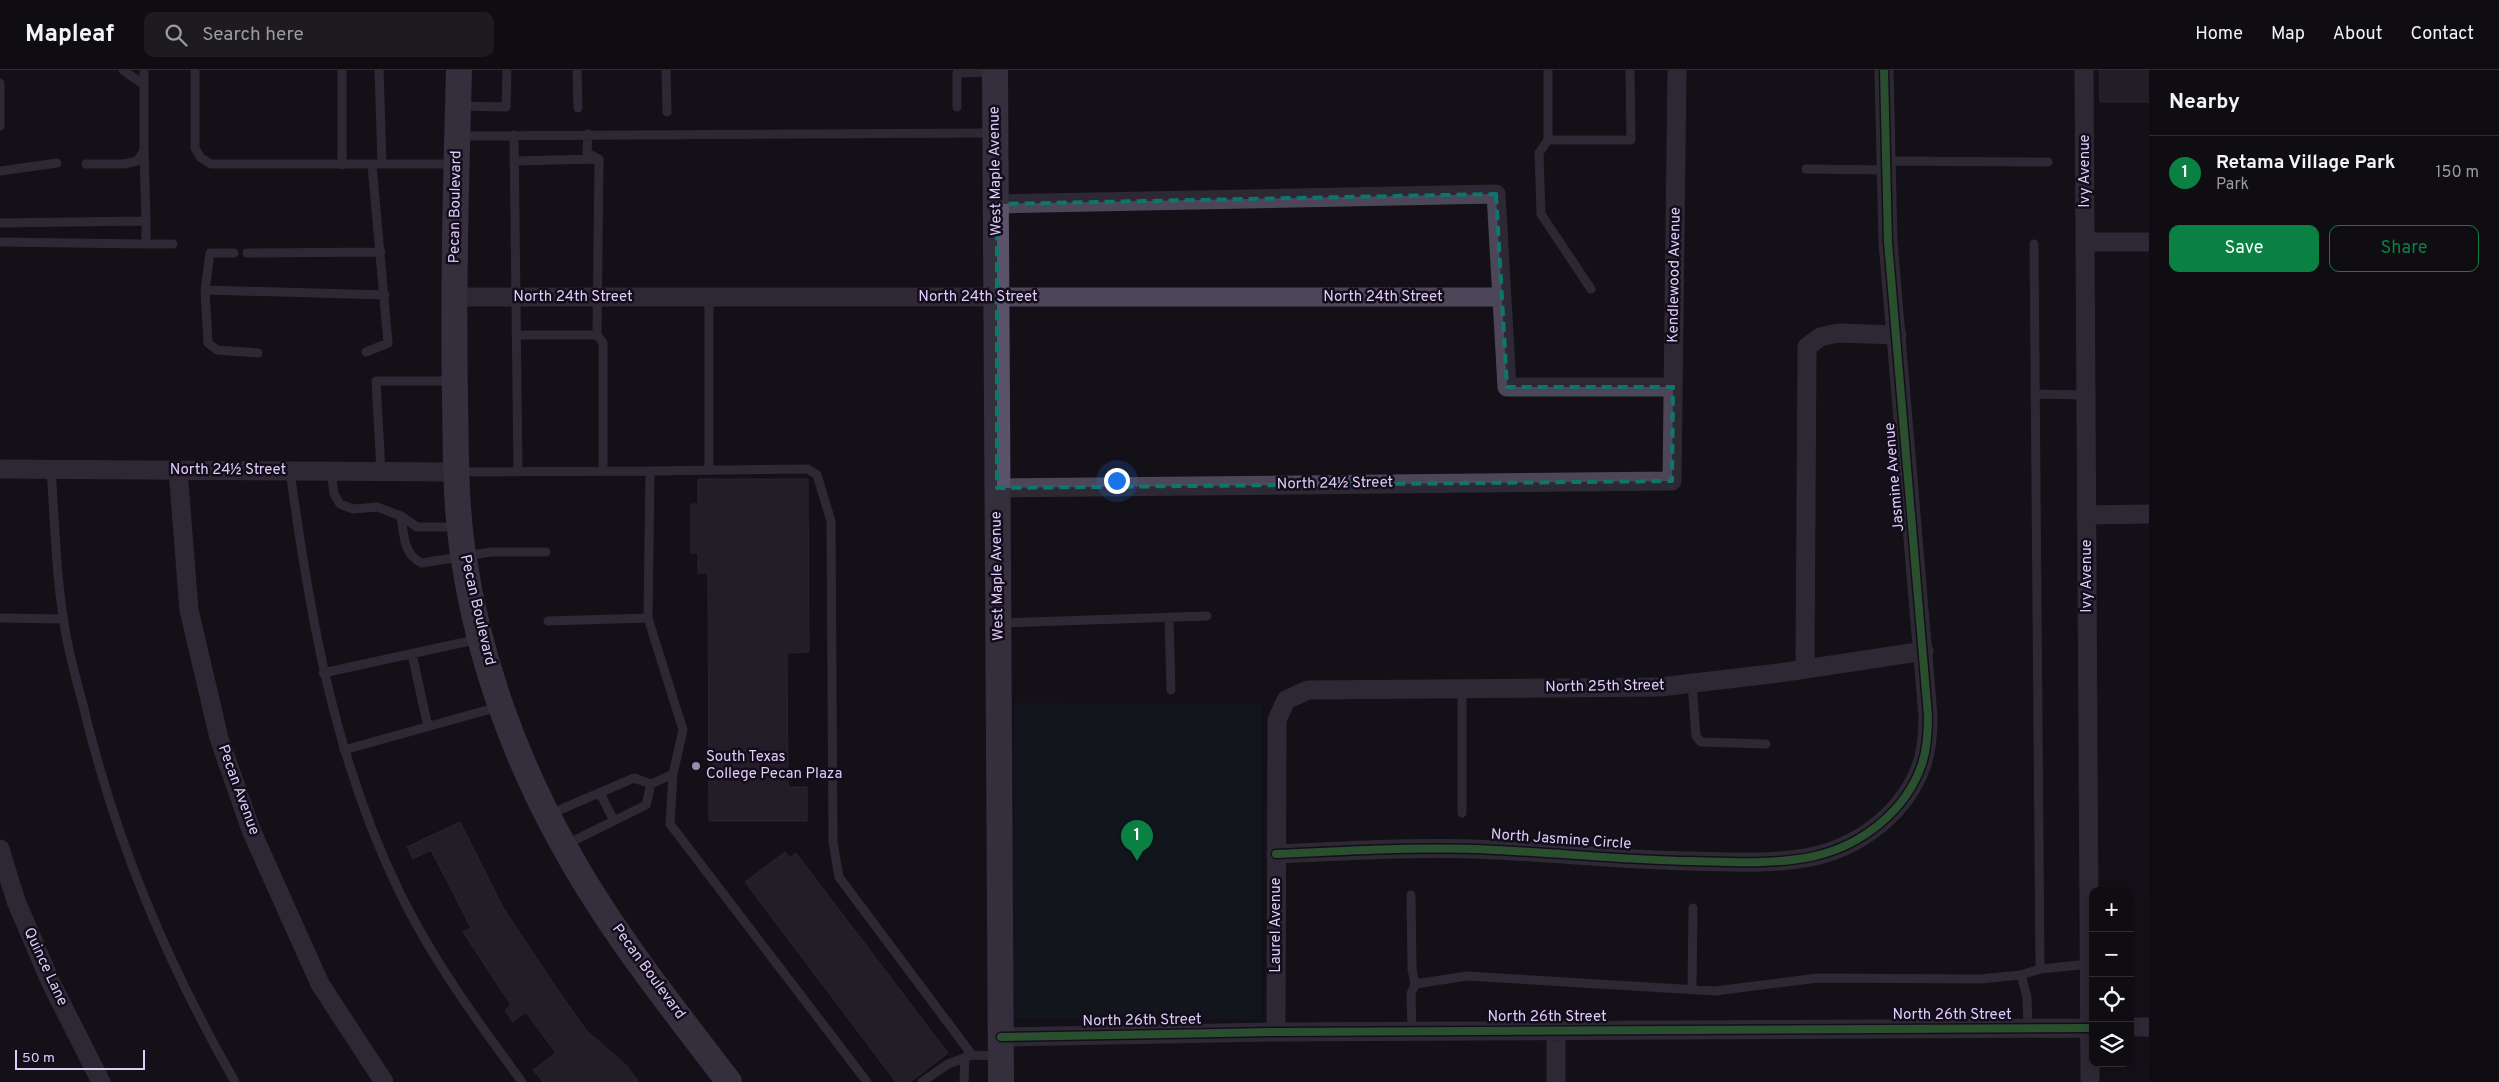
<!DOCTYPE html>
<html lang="en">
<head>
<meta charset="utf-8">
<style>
	:root { --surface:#0f0c12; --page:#1d1a20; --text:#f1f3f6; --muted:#9b9b9f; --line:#2f2c32; --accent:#0b8043 }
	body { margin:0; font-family:Overpass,sans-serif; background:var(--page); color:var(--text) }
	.controls { position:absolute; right:15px; bottom:15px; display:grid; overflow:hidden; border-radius:10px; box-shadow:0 2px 12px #0003 }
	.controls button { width:45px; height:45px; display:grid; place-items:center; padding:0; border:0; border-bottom:1px solid var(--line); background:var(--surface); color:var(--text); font:25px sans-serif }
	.scale { position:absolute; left:15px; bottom:12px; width:130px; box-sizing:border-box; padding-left:5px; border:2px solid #decdf9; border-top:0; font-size:14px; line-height:18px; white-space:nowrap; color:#decdf9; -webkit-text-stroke:4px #130d1b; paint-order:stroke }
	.you { position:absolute; left:1116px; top:410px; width:18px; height:18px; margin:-12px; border:4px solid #fff; border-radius:50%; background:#1a73e8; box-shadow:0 0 0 8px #1a73e833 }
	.badge { display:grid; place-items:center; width:32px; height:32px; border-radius:50%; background:var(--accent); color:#fff; font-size:16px; font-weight:700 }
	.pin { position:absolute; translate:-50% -41px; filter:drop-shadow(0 1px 2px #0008) }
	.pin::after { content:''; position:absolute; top:26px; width:18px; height:15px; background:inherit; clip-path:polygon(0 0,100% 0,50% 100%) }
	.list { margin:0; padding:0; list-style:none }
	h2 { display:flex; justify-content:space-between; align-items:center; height:65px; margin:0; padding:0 20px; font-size:21px }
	h2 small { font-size:16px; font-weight:400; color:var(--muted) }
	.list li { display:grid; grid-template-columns:32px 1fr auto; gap:15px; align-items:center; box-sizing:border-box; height:75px; padding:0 20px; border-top:1px solid var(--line) }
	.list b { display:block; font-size:19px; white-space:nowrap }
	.list p { margin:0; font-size:16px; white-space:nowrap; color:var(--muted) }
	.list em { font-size:16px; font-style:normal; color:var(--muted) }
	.actions { display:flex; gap:10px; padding:15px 20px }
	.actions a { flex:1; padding:11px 0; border:1px solid var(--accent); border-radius:10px; text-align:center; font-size:18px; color:var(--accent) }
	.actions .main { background:var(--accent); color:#fff }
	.icon { flex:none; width:28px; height:28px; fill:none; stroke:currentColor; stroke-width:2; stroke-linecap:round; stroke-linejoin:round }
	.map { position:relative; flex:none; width:2149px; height:1012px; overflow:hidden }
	header { display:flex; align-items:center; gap:30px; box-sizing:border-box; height:70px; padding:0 25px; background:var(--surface); border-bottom:1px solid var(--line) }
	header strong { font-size:24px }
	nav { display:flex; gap:28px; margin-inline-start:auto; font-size:18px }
	.search { width:350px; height:45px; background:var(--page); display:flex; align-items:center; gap:12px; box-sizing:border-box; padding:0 18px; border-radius:10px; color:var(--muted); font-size:19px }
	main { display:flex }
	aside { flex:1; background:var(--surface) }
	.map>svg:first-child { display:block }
	.green { fill:#111e22 }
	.building { fill:#342e3a; stroke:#423b4b }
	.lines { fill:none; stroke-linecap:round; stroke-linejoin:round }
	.lane { stroke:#4c4658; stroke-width:9 }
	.street { stroke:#4c4658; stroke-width:19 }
	.secondary { stroke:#5b536a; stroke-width:26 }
	.cycleway-casing { stroke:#130d1b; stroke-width:11 }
	.cycleway { stroke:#469c4c; stroke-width:8 }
	.marked { fill:none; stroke:#0f766e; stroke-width:4; stroke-dasharray:10 6; stroke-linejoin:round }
	.poi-dot { fill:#978baa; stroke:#130d1b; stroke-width:2 }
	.labels { text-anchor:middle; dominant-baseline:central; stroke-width:5; stroke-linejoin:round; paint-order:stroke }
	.street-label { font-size:15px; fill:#decdf9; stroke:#130d1b }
	.poi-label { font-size:15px; fill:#decdf9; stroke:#130d1b; text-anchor:start }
</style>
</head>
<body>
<header>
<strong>Mapleaf</strong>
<div class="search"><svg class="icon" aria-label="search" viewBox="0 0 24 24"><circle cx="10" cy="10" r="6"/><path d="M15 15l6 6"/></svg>Search here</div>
<nav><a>Home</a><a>Map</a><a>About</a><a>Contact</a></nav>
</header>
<main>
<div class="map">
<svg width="2149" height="1012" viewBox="0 0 2149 1012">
	<rect width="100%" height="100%" fill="#141018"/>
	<!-- green -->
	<path class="green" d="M1014,633L1261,634V949L1014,948Z"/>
	<!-- building -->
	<path class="building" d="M2099,0H2149V32H2100Z
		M698,409H808L809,582L787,583L788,717H807V751H709L708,503H698V483H691V434H698Z
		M460,752L504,839L558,920L586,960L626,995L639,1012H543L533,1000L556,983L526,942L513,952L505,940L511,935L463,862L471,858L431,780L413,789L407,777Z
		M785,782L790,788L796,783L948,983L910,1012H896L745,812Z"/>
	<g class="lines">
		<!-- lane -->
		<path class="lane" d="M123,0L144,15
			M195,0V78L201,88L211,94H454
			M379,0L382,94
			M577,0L578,38
			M666,0L667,42
			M1548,0V70H1631L1630,0
			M0,13V56
			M461,36L506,37L507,0
			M957,37V3L992,2
			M588,64L587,83L599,89L597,265L603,273V401
			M514,65L518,402
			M460,66L992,63
			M1548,70L1539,83L1541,144L1591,219
			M514,91L596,89
			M1886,91L2048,92
			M86,94H124L137,91L144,81V0
			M342,95V0
			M1806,99L1886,100
			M0,101L57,93
			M0,153L146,151L144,81
			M0,172L146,174V151
			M146,174H173
			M2034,174L2040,899
			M234,183H210L205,220L208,273L217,280L258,283
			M247,183L381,182
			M205,220L385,225
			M516,265H597
			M366,282L388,273L372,95
			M2035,324L2086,325
			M51,400C55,454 56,511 66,565C70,587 76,609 82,631C115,770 165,889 235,1012
			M709,400V227
			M290,401C310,547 334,687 399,821C432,889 477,951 522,1012
			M331,401L334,424L340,434L353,439L377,437L401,446L417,457H457
			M650,401L808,399L817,405L831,451L833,772L839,807L972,985
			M381,402L376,311H452
			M459,402L650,401L648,548L683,660L673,704L670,754L867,1012
			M401,446C404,464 403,485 422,493L491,482H546
			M0,548L64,549
			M1169,548L1171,620
			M548,551L648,548
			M1002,553L1207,546
			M412,584L428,657
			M323,603L479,569
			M1692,613L1696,666L1701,672L1766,674
			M344,680L498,637
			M600,723L614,751
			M1462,743V619
			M550,744L634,708L651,714L673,704
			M565,775L646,735L651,714
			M1411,825L1412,899L1415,914
			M2021,905L2027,927L2028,958
			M1692,920L1693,838
			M1412,961L1411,924L1415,914L1467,906L1715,921L1818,908L1980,909L2021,905L2040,899L2090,894
			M922,1012L948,994L972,985L999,986
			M964,1012L965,987"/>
		<!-- street -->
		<path class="street" d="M2084,0L2090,1012
			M997,134L1496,124L1507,317H1673
			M2085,172H2149
			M454,227H1502
			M0,399L457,402
			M178,400L189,540L219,668L251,760L320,914L384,1012
			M997,418L1672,411L1677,0
			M2086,445L2149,444
			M1805,599L1807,277L1820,267L1838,263L1897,265
			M0,779L16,831L51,913L101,1012
			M1276,784C1349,781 1422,776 1495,780C1560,783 1625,790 1690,791C1731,792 1775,795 1815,786C1862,775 1906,741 1922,694C1927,679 1928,662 1928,646L1888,172L1884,0
			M2130,957H2149
			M1556,960V1012
			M1276,962L1277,650L1286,630L1308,620L1660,617L1779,603L1924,581
			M1001,967L1276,962L2093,958"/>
		<!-- secondary -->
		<path class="secondary" d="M459,0C456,109 453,218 455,327C456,381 455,436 464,490C479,589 515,689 564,776C610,860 671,936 729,1012
			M995,0L1001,1012"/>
		<defs>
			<path id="cycleway" d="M1276,784C1349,781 1422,776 1495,780C1560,783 1625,790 1690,791C1731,792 1775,795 1815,786C1862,775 1906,741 1922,694C1927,679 1928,662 1928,646L1888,172L1884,0
				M1001,967L1276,962L2093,958"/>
		</defs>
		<!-- cycleway casing -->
		<use href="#cycleway" class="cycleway-casing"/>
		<!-- cycleway -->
		<use href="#cycleway" class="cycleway"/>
	</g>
	<!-- marked area -->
	<path d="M0 0H2149V1012H0ZM1496,124L1507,317H1673L1672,411L997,418V134Z" fill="#141018" fill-opacity=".55" fill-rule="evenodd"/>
	<path class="marked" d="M1496,124L1507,317H1673L1672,411L997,418V134Z"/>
	<!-- markers -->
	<circle class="poi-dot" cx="696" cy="696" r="5"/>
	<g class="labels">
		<!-- street labels -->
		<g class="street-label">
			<text transform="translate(996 101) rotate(-91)">West Maple Avenue</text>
			<text transform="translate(2085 101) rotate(-90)">Ivy Avenue</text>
			<text transform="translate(456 137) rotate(-89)">Pecan Boulevard</text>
			<text transform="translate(1675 205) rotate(-89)">Kendlewood Avenue</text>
			<text x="573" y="227">North 24th Street</text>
			<text x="978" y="227">North 24th Street</text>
			<text x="1383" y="227">North 24th Street</text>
			<text x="228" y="400">North 24½ Street</text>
			<text transform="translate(1895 407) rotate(-95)">Jasmine Avenue</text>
			<text transform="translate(1335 414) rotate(-1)">North 24½ Street</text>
			<text transform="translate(998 506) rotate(-91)">West Maple Avenue</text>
			<text transform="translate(2087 506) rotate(-90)">Ivy Avenue</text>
			<text transform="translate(477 540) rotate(77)">Pecan Boulevard</text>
			<text transform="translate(1605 617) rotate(-1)">North 25th Street</text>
			<text transform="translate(238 720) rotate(70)">Pecan Avenue</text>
			<text transform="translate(1561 770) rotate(4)">North Jasmine Circle</text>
			<text transform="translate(1276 855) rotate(-90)">Laurel Avenue</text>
			<text transform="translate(45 897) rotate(65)">Quince Lane</text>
			<text transform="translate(648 902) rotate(54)">Pecan Boulevard</text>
			<text x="1952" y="945">North 26th Street</text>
			<text x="1547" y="947">North 26th Street</text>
			<text transform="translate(1142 951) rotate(-1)">North 26th Street</text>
		</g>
		<!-- poi labels -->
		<g class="poi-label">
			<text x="706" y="687">South Texas<tspan x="706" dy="17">College Pecan Plaza</tspan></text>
		</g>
	</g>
</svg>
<div class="controls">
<button>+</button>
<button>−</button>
<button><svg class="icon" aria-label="locate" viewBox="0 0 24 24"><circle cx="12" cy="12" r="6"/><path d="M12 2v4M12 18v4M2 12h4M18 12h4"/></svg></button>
<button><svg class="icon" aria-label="layers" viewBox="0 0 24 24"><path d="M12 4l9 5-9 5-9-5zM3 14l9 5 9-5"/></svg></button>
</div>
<div class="scale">50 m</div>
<div class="you"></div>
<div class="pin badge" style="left:1137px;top:791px">1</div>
</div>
<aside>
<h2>Nearby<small></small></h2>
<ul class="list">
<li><span class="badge">1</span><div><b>Retama Village Park</b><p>Park</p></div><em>150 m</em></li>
</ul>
<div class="actions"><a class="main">Save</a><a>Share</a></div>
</aside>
</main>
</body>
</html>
